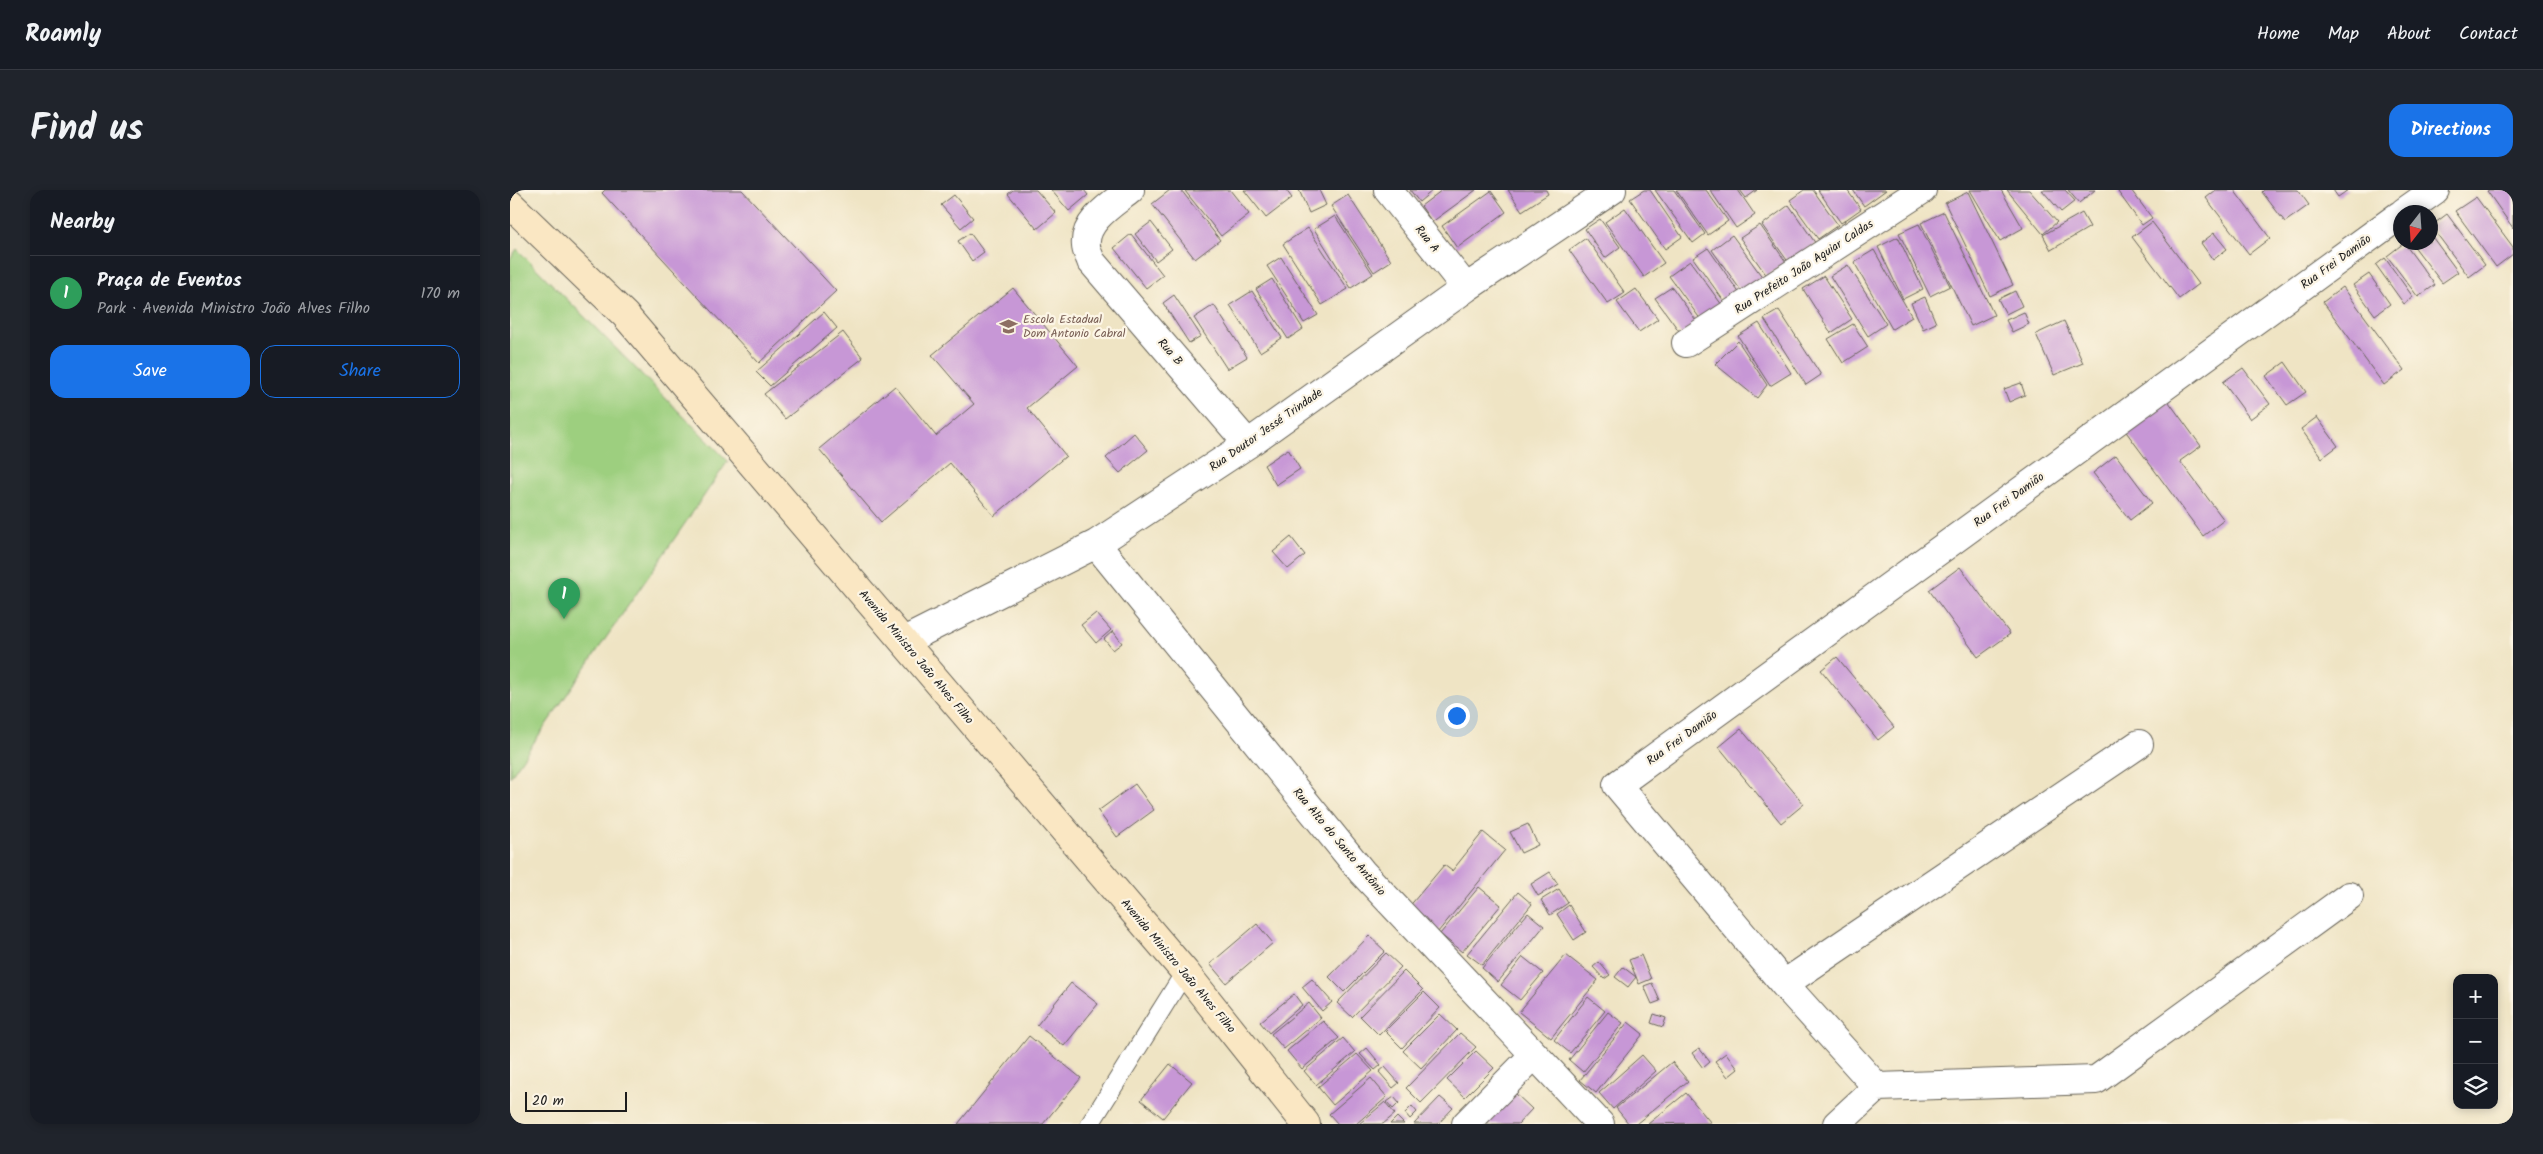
<!DOCTYPE html>
<html lang="en">
<head>
<meta charset="utf-8">
<style>
	:root { --surface:#171b24; --page:#20242c; --text:#f1f3f6; --muted:#9ea1a6; --line:#363941; --accent:#1a73e8 }
	body { margin:0; font-family:Kalam,sans-serif; background:var(--page); color:var(--text) }
	.controls { position:absolute; right:15px; bottom:15px; display:grid; overflow:hidden; border-radius:10px; box-shadow:0 2px 8px #0003 }
	.controls button { width:45px; height:45px; display:grid; place-items:center; padding:0; border:0; border-bottom:1px solid var(--line); background:var(--surface); color:var(--text); font:25px sans-serif }
	.compass { position:absolute; left:1883px; top:15px; width:45px; height:45px; border-radius:50%; background:var(--surface); box-shadow:0 2px 8px #0003; rotate:197deg }
	.scale { position:absolute; left:15px; bottom:12px; width:102px; box-sizing:border-box; padding-left:5px; border:2px solid #1c1c1c; border-top:0; font-size:14px; line-height:18px; white-space:nowrap; color:#1c1c1c; -webkit-text-stroke:4px #fcf5e5; paint-order:stroke }
	.you { position:absolute; left:946px; top:525px; width:18px; height:18px; margin:-12px; border:4px solid #fff; border-radius:50%; background:#1a73e8; box-shadow:0 0 0 8px #1a73e833 }
	.badge { display:grid; place-items:center; width:32px; height:32px; border-radius:50%; background:var(--accent); color:#fff; font-size:16px; font-weight:700 }
	.pin { position:absolute; translate:-50% -41px; filter:drop-shadow(0 1px 2px #0008) }
	.pin::after { content:''; position:absolute; top:26px; width:18px; height:15px; background:inherit; clip-path:polygon(0 0,100% 0,50% 100%) }
	.list { margin:0; padding:0; list-style:none }
	h2 { display:flex; justify-content:space-between; align-items:center; height:65px; margin:0; padding:0 20px; font-size:21px }
	h2 small { font-size:16px; font-weight:400; color:var(--muted) }
	.list li { display:grid; grid-template-columns:32px 1fr auto; gap:15px; align-items:center; box-sizing:border-box; height:75px; padding:0 20px; border-top:1px solid var(--line) }
	.list b { display:block; font-size:19px; white-space:nowrap }
	.list p { margin:0; font-size:16px; white-space:nowrap; color:var(--muted) }
	.list em { font-size:16px; font-style:normal; color:var(--muted) }
	.actions { display:flex; gap:10px; padding:15px 20px }
	.actions a { flex:1; padding:11px 0; border:1px solid var(--accent); border-radius:15px; text-align:center; font-size:18px; color:var(--accent) }
	.actions .main { background:var(--accent); color:#fff }
	.icon { flex:none; width:28px; height:28px; fill:none; stroke:currentColor; stroke-width:2; stroke-linecap:round; stroke-linejoin:round }
	.map { position:relative; flex:none; width:2003px; height:934px; overflow:hidden; border-radius:15px }
	header { display:flex; align-items:center; gap:30px; box-sizing:border-box; height:70px; padding:0 25px; background:var(--surface); border-bottom:1px solid var(--line) }
	header strong { font-size:24px }
	nav { display:flex; gap:28px; margin-inline-start:auto; font-size:18px }
	.intro { display:flex; align-items:center; justify-content:space-between; box-sizing:border-box; height:120px; padding:0 30px }
	h1 { margin:0; font-size:35px }
	.button { padding:12px 22px; border-radius:15px; background:var(--accent); color:#fff; font-size:18px; font-weight:700 }
	main { display:flex; gap:30px; padding:0 30px }
	aside { flex:1; background:var(--surface); border-radius:15px; box-shadow:0 2px 8px #0003 }
	.map>svg:first-child { display:block }
	.green { fill:#9dcf7f; stroke:#5c764e }
	.building { fill:#c797d6 }
	.lines { fill:none; stroke-linecap:round; stroke-linejoin:round }
	.lane-casing { stroke:#666257; stroke-width:20 }
	.street-casing { stroke:#666257; stroke-width:30 }
	.secondary-casing { stroke:#666257; stroke-width:30 }
	.lane { stroke:#fff; stroke-width:18 }
	.street { stroke:#fff; stroke-width:28 }
	.secondary { stroke:#fae7c3; stroke-width:28 }
	.labels { text-anchor:middle; dominant-baseline:central; stroke-width:4.5; stroke-linejoin:round; paint-order:stroke }
	.street-label { font-size:12px; fill:#1c1c1c; stroke:#fcf5e5 }
	.education-label { font-size:12px; fill:#785e54; stroke:#fcf5e5; text-anchor:start }
</style>
</head>
<body>
<header>
<strong>Roamly</strong>
<nav><a>Home</a><a>Map</a><a>About</a><a>Contact</a></nav>
</header>
<div class="intro"><h1>Find us</h1><a class="button">Directions</a></div>
<main>
<aside>
<h2>Nearby<small></small></h2>
<ul class="list">
<li><span class="badge" style="background:#2e9e5b">1</span><div><b>Praça de Eventos</b><p>Park · Avenida Ministro João Alves Filho</p></div><em>170 m</em></li>
</ul>
<div class="actions"><a class="main">Save</a><a>Share</a></div>
</aside>
<div class="map">
<svg width="2003" height="934" viewBox="0 0 2003 934">
	<rect width="100%" height="100%" fill="#fcf5e5"/>
	<filter id="ink" filterUnits="userSpaceOnUse"><feTurbulence type="fractalNoise" baseFrequency=".02" numOctaves="2"/><feDisplacementMap in="SourceGraphic" scale="10" xChannelSelector="R" yChannelSelector="G"/><feConvolveMatrix kernelMatrix="1 2 1 2 8 2 1 2 1" color-interpolation-filters="sRGB"/></filter>
	<filter id="wash" filterUnits="userSpaceOnUse"><feTurbulence type="fractalNoise" baseFrequency=".0096" numOctaves="4" result="noise"/><feDisplacementMap in="SourceGraphic" scale="20" xChannelSelector="R" yChannelSelector="G"/><feGaussianBlur stdDeviation="1.12" result="paint"/><feColorMatrix in="noise" values="0 0 0 0 0 0 0 0 0 0 0 0 0 0 0 0 0 1.4 0 .05"/><feComposite in="paint" operator="in"/></filter>
	<g filter="url(#wash)">
		<rect width="100%" height="100%" fill="#efe4c4"/>
		<!-- green -->
		<path class="green" d="M7,59L218,271L0,587V69Z"/>
		<g id="blocks">
			<!-- building -->
			<path class="building" d="M95,0H232L326,101L249,173L92,3Z
				M503,0H526L546,23L527,39L498,4Z
				M541,0H574L578,5L559,21Z
				M660,0H671L710,50L685,69L642,14Z
				M720,0L739,24L711,46L675,1Z
				M734,0H776L782,8L756,28Z
				M789,0H809L816,15L799,23Z
				M900,0H923L909,12Z
				M932,0H966L922,32L911,16Z
				M998,0H1036L1038,4L1012,21Z
				M1134,0H1140L1172,47L1155,59L1120,9Z
				M1145,0H1164L1195,44L1183,53Z
				M1166,0H1196L1218,31L1198,45Z
				M1200,0H1228L1245,25L1226,38Z
				M1230,0H1247L1236,8Z
				M1294,0H1303L1328,35L1308,49L1280,10Z
				M1308,0H1337L1351,19L1331,33Z
				M1343,0H1376L1354,16Z
				M1460,0H1491L1513,38L1490,51Z
				M1497,0H1519L1547,32L1533,44Z
				M1532,0H1555L1565,11L1551,22Z
				M1558,0H1585L1569,13Z
				M1610,0H1621L1642,28L1632,35L1608,2Z
				M1706,0H1724L1760,48L1739,64L1696,8Z
				M1754,0H1788L1799,15L1775,32L1752,2Z
				M1823,0H1838L1828,7Z
				M1979,0H2003V38L1977,1Z
				M981,1L996,22L947,58L932,36Z
				M1458,2L1503,95L1480,106L1435,13Z
				M444,5L463,28L451,38L431,15Z
				M838,5L881,71L864,82L821,16Z
				M1966,7L2003,57V64L1986,77L1945,21Z
				M1279,15L1306,54L1279,73L1252,35Z
				M1115,18L1154,73L1134,87L1095,32Z
				M1434,22L1484,125L1461,136L1411,33Z
				M1572,23L1580,37L1541,60L1533,45Z
				M1937,24L1975,75L1959,87L1921,36Z
				M825,26L863,84L841,98L804,39Z
				M1090,29L1110,57L1095,68L1075,39Z
				M641,32L662,59L646,71L625,44Z
				M1642,32L1689,94L1669,109L1622,47Z
				M1409,34L1440,96L1420,106L1389,43Z
				M1250,35L1276,72L1257,86L1230,48Z
				M798,38L838,99L812,115L773,54Z
				M460,43L474,62L462,71L448,51Z
				M1704,43L1717,59L1703,70L1691,53Z
				M621,44L653,85L636,98L604,58Z
				M1920,44L1948,82L1932,93L1903,55L1907,52H1920Z
				M1222,45L1253,88L1232,102L1202,60Z
				M1388,47L1413,99L1393,109L1368,57Z
				M1076,48L1115,103L1098,114L1059,60Z
				M1894,53L1925,95L1908,107L1877,66Z
				M1198,58L1230,104L1216,114L1183,68Z
				M1364,60L1402,127L1382,139L1344,72Z
				M771,67L808,125L794,133L757,76Z
				M1875,68L1903,107L1894,114L1866,75Z
				M1180,71L1212,115L1191,130L1159,86Z
				M1338,75L1376,134L1358,146L1320,86Z
				M1859,84L1880,114L1865,125L1843,95Z
				M1314,86L1342,129L1321,143L1293,99Z
				M762,89L793,139L778,149L746,99Z
				M1162,97L1188,133L1172,145L1145,108Z
				M1833,97L1894,180L1874,195L1813,112Z
				M503,98L568,176L517,218L556,266L484,326L440,273L371,332L309,259L385,196L426,246L464,214L422,165Z
				M1126,99L1148,129L1129,142L1107,112Z
				M742,101L772,148L750,162L720,115Z
				M1505,101L1512,116L1496,124L1488,109Z
				M664,105L691,146L679,153L653,113Z
				M1415,107L1426,133L1413,139L1401,113Z
				M704,115L737,167L717,179L684,128Z
				M1269,120L1311,185L1296,195L1254,129Z
				M314,122L327,138L260,196L246,182Z
				M1514,122L1519,134L1502,142L1496,130Z
				M1554,131L1573,173L1544,185L1526,144Z
				M1249,133L1281,183L1260,196L1228,146Z
				M1343,134L1358,157L1333,173L1318,149Z
				M333,142L353,168L275,229L254,204Z
				M1228,151L1257,195L1247,208L1205,174Z
				M1775,172L1796,202L1777,215L1756,186Z
				M1733,178L1760,214L1740,229L1713,192Z
				M1511,193L1515,205L1499,212L1494,199Z
				M1656,208L1691,256L1670,271L1714,330L1693,346L1614,239Z
				M1807,227L1828,256L1812,268L1791,239Z
				M624,243L638,260L610,283L596,268Z
				M778,259L790,279L766,295L754,275Z
				M1606,265L1642,313L1620,330L1583,283Z
				M781,347L795,365L778,379L763,362Z
				M1450,377L1500,444L1468,467L1419,400Z
				M586,423L601,440L586,453L571,435Z
				M603,441L612,453L603,460L594,449Z
				M1327,467L1384,537L1368,550L1311,480Z
				M1231,539L1294,614L1271,633L1209,557Z
				M625,594L644,620L607,647L588,621Z
				M1018,634L1028,655L1011,663L1000,642Z
				M973,642L995,660L928,742L898,718L934,675L942,681Z
				M1040,682L1048,694L1028,706L1021,694Z
				M969,697L991,715L952,762L930,744Z
				M1049,699L1058,713L1040,725L1031,710Z
				M1008,702L1022,714L972,775L957,764Z
				M1059,715L1076,742L1064,750L1047,724Z
				M1018,723L1034,736L988,792L972,778Z
				M747,734L763,753L716,793L700,774Z
				M859,746L875,761L834,802L819,787Z
				M876,763L891,777L842,827L827,813Z
				M1056,765L1088,790L1041,848L1009,822Z
				M1131,765L1141,789L1129,794L1119,770Z
				M1013,767L1033,783L1010,810L991,795Z
				M1089,772L1100,785L1094,789L1083,777Z
				M1113,777L1126,787L1118,797L1105,787Z
				M894,781L913,800L869,845L850,826Z
				M802,789L822,812L812,821L792,797Z
				M561,793L588,814L554,856L527,835Z
				M1142,793L1150,811L1142,814L1134,796Z
				M914,802L930,818L892,858L875,841Z
				M784,804L792,815L759,843L750,832Z
				M1078,807L1095,821L1060,863L1044,850Z
				M799,813L811,828L774,859L761,844Z
				M1098,822L1113,833L1073,882L1059,870Z
				M930,824L947,840L911,878L893,861Z
				M1144,824L1156,828L1153,837L1141,833Z
				M813,831L829,848L792,879L777,861Z
				M1118,832L1133,844L1086,903L1070,890Z
				M950,843L966,857L911,913L896,898Z
				M519,846L571,888L533,934H448Z
				M833,848L845,862L806,895L794,881Z
				M857,858L871,875L865,880L850,864Z
				M1189,858L1200,872L1193,878L1182,863Z
				M966,861L984,878L955,907L937,890Z
				M1216,863L1228,879L1218,887L1205,871Z
				M847,864L863,881L823,915L808,897Z
				M1132,865L1146,881L1103,919L1089,903Z
				M1162,872L1178,891L1126,934H1119L1106,918Z
				M660,874L682,892L653,928L631,910Z
				M875,877L889,893L883,898L869,882Z
				M861,888L877,907L846,934H828L819,924Z
				M1005,903L1022,919L1008,934H975Z
				M1176,903L1201,933L1138,934Z
				M884,907L889,913L883,919L877,912Z
				M930,907L943,918L928,934H904Z
				M875,912L885,924L873,934H849Z
				M902,916L907,922L900,929L895,923Z
				M887,927L894,934H880Z"/>
		</g>
	</g>
	<g filter="url(#ink)">
		<use href="#blocks" fill-opacity="0" stroke="#666257" stroke-width="1"/>
		<g class="lines">
			<defs>
				<path id="lane" d="M580,934L675,782"/>
				<path id="street" d="M620,0C604,13 573,31 576,56C576,61 580,67 581,71L738,254
					M878,0L956,98
					M1894,22L1925,0
					M1176,153L1412,0
					M586,354L852,682L1090,934
					M394,451L586,354L738,254L956,98L1102,0
					M1274,794L1629,554
					M1367,897L1274,794L1107,595L1890,25
					M956,934L1024,865
					M1327,934L1367,897L1586,890L1839,706"/>
				<path id="secondary" d="M0,14L115,125L675,782L796,934"/>
			</defs>
			<!-- lane casing -->
			<use href="#lane" class="lane-casing"/>
			<!-- street casing -->
			<use href="#street" class="street-casing"/>
			<!-- secondary casing -->
			<use href="#secondary" class="secondary-casing"/>
			<!-- lane -->
			<use href="#lane" class="lane"/>
			<!-- street -->
			<use href="#street" class="street"/>
			<!-- secondary -->
			<use href="#secondary" class="secondary"/>
		</g>
	</g>
	<!-- icons -->
	<defs>
		<symbol id="school-bare" viewBox="-9 -9 18 18"><path d="M0-5L7-2L0 1L-7-2ZM-4 1L0 2.5L4 1V4Q0 6-4 4Z" fill="#8d6e63" stroke="#fcf5e5" stroke-width="2.5" paint-order="stroke"/></symbol>
	</defs>
	<g fill-rule="evenodd">
		<use href="#school-bare" x="486" y="124" width="25" height="25"/>
	</g>
	<g class="labels">
		<!-- street labels -->
		<g class="street-label">
			<text transform="translate(917 49) rotate(52)">Rua A</text>
			<text transform="translate(1826 72) rotate(-36)">Rua Frei Damião</text>
			<text transform="translate(1294 77) rotate(-33)">Rua Prefeito João Aguiar Caldas</text>
			<text transform="translate(660 162) rotate(49)">Rua B</text>
			<text transform="translate(756 240) rotate(-35)">Rua Doutor Jessé Trindade</text>
			<text transform="translate(1499 310) rotate(-36)">Rua Frei Damião</text>
			<text transform="translate(406 467) rotate(50)">Avenida Ministro João Alves Filho</text>
			<text transform="translate(1172 548) rotate(-36)">Rua Frei Damião</text>
			<text transform="translate(829 652) rotate(50)">Rua Alto do Santo Antônio</text>
			<text transform="translate(668 776) rotate(50)">Avenida Ministro João Alves Filho</text>
		</g>
		<!-- education labels -->
		<g class="education-label">
			<text x="513" y="129">Escola Estadual<tspan x="513" dy="14">Dom Antonio Cabral</tspan></text>
		</g>
	</g>
</svg>
<div class="controls">
<button>+</button>
<button>−</button>
<button><svg class="icon" aria-label="layers" viewBox="0 0 24 24"><path d="M12 4l9 5-9 5-9-5zM3 14l9 5 9-5"/></svg></button>
</div>
<svg class="compass" viewBox="-18 -18 36 36"><path d="M0-13l5 13h-10z" fill="#e53935"/><path d="M0 13l5-13h-10z" fill="#9ea1a6"/></svg>
<div class="scale">20 m</div>
<div class="you"></div>
<div class="pin badge" style="left:54px;top:429px;background:#2e9e5b">1</div>
</div>
</main>
</body>
</html>
